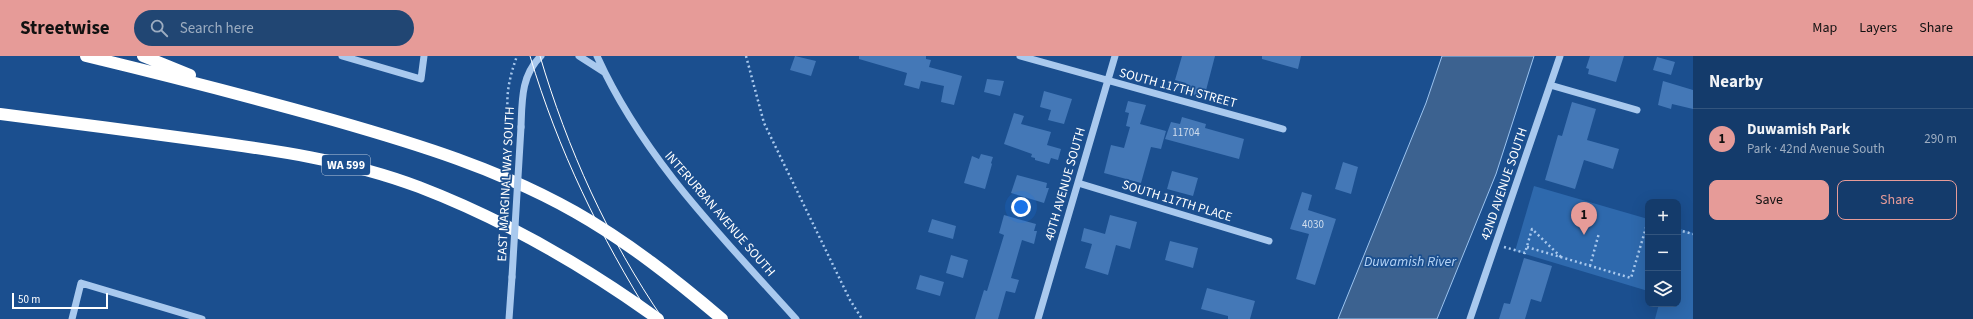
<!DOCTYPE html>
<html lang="en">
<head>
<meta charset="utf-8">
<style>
	:root { --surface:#143b6b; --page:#214673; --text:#f1f3f6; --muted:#9dadc1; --line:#33557e; --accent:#e69b98 }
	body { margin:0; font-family:"Source Sans 3",sans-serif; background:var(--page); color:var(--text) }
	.controls { position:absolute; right:12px; bottom:12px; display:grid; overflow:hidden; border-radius:8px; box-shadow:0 4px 16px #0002 }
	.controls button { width:36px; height:36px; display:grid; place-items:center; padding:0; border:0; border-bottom:1px solid var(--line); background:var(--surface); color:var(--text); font:20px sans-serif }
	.scale { position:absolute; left:12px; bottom:10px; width:96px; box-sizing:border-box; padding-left:4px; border:2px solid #fff; border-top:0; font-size:11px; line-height:14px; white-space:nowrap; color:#fff; -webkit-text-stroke:3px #1b4f8f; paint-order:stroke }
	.you { position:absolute; left:1021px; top:151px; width:14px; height:14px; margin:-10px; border:3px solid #fff; border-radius:50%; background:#1a73e8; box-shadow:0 0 0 6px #1a73e833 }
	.badge { display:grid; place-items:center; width:26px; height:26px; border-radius:50%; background:var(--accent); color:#111; font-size:13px; font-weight:700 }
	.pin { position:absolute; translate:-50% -33px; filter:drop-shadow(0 1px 2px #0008) }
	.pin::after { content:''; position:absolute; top:21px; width:14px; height:12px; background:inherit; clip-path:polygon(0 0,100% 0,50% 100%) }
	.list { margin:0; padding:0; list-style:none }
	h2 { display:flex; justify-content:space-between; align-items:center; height:52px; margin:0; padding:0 16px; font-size:17px }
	h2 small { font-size:13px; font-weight:400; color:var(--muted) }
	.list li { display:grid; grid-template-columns:26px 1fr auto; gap:12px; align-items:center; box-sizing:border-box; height:60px; padding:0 16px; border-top:1px solid var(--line) }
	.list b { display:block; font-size:15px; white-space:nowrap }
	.list p { margin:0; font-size:13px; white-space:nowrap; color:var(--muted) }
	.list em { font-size:13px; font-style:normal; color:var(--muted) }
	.actions { display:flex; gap:8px; padding:12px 16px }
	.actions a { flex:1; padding:9px 0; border:1px solid var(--accent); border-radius:8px; text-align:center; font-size:14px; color:var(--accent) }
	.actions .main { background:var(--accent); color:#111 }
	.icon { flex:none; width:22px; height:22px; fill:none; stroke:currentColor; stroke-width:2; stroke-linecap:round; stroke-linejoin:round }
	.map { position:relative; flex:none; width:1693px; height:263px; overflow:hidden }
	header { display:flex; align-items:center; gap:24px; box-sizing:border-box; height:56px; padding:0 20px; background:var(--accent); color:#111 }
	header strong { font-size:19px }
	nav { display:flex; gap:22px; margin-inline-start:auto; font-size:14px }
	.search { width:280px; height:36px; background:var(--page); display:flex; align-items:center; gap:10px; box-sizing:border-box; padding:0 14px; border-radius:22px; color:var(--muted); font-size:15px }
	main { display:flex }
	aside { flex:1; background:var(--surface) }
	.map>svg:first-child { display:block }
	.green { fill:#2e69ad }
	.water { fill:#3c6290; stroke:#9cc4f0 }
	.building { fill:#4478b7 }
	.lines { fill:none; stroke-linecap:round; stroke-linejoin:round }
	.path { stroke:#a9c9ee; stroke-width:2.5; stroke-dasharray:2 3; stroke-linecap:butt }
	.minor { stroke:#a9c9ee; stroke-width:7 }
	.highway { stroke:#fff; stroke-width:12 }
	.tram { stroke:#fff; stroke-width:1 }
	.minor-bridge { stroke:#a9c9ee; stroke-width:7 }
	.labels { text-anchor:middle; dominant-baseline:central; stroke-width:3.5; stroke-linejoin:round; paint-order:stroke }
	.number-label { font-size:11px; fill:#d0dded }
	.shield { fill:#1b4f8f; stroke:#bbcadd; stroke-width:1 }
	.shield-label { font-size:12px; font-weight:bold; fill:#fff }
	.street-label { font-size:13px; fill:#fff; stroke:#1b4f8f }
	.water-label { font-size:14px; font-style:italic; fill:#b5d3f5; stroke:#1b4f8f }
</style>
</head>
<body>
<header>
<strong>Streetwise</strong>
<div class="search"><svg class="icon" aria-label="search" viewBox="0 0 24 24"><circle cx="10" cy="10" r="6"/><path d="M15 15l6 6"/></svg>Search here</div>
<nav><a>Map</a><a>Layers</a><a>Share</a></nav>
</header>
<main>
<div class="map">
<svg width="1693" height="263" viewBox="0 0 1693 263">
	<rect width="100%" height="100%" fill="#1b4f8f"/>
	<!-- green -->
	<path class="green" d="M1534,130L1648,163V235L1515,195Z
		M1678,172L1693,177V263H1655L1659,248H1678Z"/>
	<!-- water -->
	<path class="water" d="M1442,0H1534L1496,118L1437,263H1338L1426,47Z"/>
	<!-- building -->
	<path class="building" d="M795,0L816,5L811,20L790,14Z
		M859,0H926V3L931,4L929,11L962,20L954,49L941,46L944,30L921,25L919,33L904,29L907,17L859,3Z
		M1182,0H1215L1204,42L1183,36L1186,27L1175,24Z
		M1262,0H1301L1298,13L1262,3Z
		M1590,0H1624L1616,26L1588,18L1589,13L1586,12Z
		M1657,1L1675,6L1671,19L1653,14Z
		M987,23L1004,25L1000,40L984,36Z
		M1663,25L1693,34V53L1672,48L1671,53L1658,49Z
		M1044,35L1072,43L1064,68L1048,64L1051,54L1040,51Z
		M1128,45L1146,49L1140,68L1166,75L1161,93L1151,91L1141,127L1104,117L1111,89L1124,92L1130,71L1126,70L1129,57L1125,56Z
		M1572,46L1596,53L1587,84L1619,93L1613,113L1584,104L1575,133L1545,124L1558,79L1562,80Z
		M1014,57L1024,60L1021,68L1051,76L1047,89L1061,93L1058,104L1051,102L1049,108L1035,104V102L1031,101L1032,98L1004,88Z
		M1182,61L1206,68L1205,72L1244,83L1239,103L1165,83L1171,66L1180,68Z
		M981,98L993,101L991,107L992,108L985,133L964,127L972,100L979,103Z
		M1343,106L1358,111L1351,138L1335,133Z
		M1172,115L1198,122L1193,140L1167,133Z
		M1017,119L1047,127L1046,132H1049L1044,147L1011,137Z
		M1302,136L1312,139L1308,154L1336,163L1315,229L1296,223L1309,178L1290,173Z
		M1004,159L1036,168L1034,175H1037L1034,188L1022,184L1011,222L1019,224L1015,237L1006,235L998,263H975L984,234L987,235L1004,179L999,177Z
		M1110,159L1137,166L1130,193L1116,189L1108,219L1085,212L1092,188L1081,185L1084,172L1105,178Z
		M932,163L956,170L953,183L928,176Z
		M1170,185L1198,192L1193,212L1165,204Z
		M951,199L968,204L963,222L946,217Z
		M1524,202L1552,210L1541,246L1531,243L1525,263H1499L1504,247L1510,248Z
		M920,219L944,226L940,240L916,233Z
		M1207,232L1255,245L1250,263H1228V260L1201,253Z"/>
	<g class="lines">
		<!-- path -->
		<path class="path" d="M746,0L764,67L850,244L862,263
			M510,68C504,44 509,22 517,0
			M1678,174L1693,178
			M1504,191L1525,197L1532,173L1561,201
			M1527,191L1631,222L1648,165
			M1590,210L1599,177"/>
		<!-- minor -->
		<path class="minor" d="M342,0L421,23L424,0
			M579,0L604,16
			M597,0C643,102 722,181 796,263
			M1020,0L1283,73
			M1550,29L1637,54
			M521,71C522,45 521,19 541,0
			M1078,127L1269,185
			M72,263L81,227L202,263
			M509,263L512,221
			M1038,263L1115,0
			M1470,263L1560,0"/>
		<!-- highway -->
		<path class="highway" d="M86,0C169,20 251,41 333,64C417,88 499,113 575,156C628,186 676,224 722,263
			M143,0L190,19
			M0,58C66,66 133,75 199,84C273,94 348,104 419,131C505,164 583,209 658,263"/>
		<!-- tram -->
		<path class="tram" d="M530,0C558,94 600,180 652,263
			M540,0C567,92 608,183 663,263"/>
		<!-- minor-bridge -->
		<path class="minor-bridge" d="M512,221L521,71"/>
	</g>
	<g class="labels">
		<!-- number labels -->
		<g class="number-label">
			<text x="1186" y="76">11704</text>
			<text x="1313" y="168">4030</text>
		</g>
		<!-- shield labels -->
		<rect class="shield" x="322" y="99" width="48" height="20" rx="3"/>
		<g class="shield-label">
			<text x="346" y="109">WA 599</text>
		</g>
		<!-- street labels -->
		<g class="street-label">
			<text transform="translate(1178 32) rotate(15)">SOUTH 117TH STREET</text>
			<text transform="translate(506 128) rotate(-87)">EAST MARGINAL WAY SOUTH</text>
			<text transform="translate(1065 128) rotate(-74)">40TH AVENUE SOUTH</text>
			<text transform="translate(1504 128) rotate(-71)">42ND AVENUE SOUTH</text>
			<text transform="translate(1177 145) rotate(17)">SOUTH 117TH PLACE</text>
			<text transform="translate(720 158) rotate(49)">INTERURBAN AVENUE SOUTH</text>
		</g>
		<!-- water labels -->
		<g class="water-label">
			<text x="1410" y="206">Duwamish River</text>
		</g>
	</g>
</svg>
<div class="controls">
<button>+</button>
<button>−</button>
<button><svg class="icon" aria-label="layers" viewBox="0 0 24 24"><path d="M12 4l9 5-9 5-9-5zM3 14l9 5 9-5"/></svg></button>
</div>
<div class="scale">50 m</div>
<div class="you"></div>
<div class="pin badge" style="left:1584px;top:179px">1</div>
</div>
<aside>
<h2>Nearby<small></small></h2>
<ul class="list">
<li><span class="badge">1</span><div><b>Duwamish Park</b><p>Park · 42nd Avenue South</p></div><em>290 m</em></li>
</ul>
<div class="actions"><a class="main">Save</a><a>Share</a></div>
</aside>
</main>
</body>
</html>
